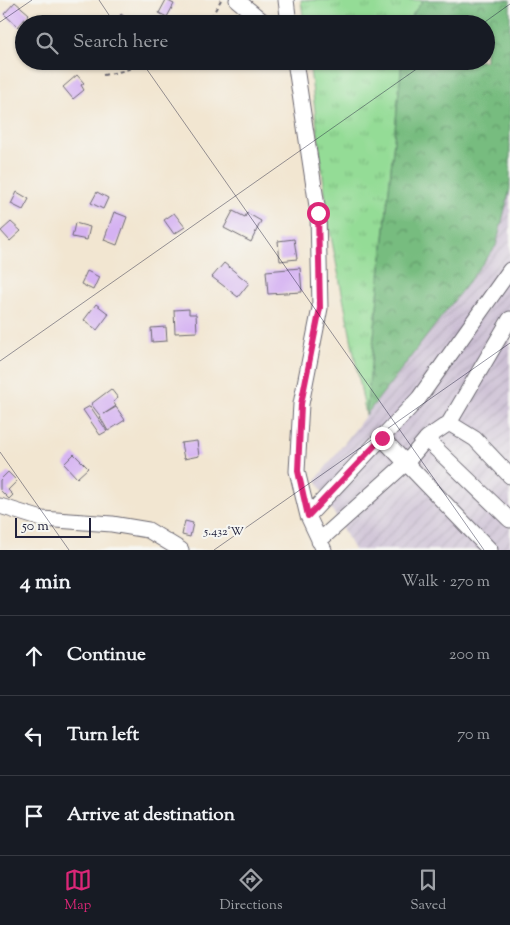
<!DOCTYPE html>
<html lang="en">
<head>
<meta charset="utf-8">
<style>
	:root { --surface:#171b24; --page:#242831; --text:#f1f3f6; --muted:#9ea1a6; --line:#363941; --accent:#db2777 }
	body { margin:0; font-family:"Sorts Mill Goudy",serif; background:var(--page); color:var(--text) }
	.scale { position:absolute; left:15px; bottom:12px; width:76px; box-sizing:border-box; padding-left:5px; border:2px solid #22223b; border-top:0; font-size:14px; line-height:18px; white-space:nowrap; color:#22223b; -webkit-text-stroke:4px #f6f6f2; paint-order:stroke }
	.stop { position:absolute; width:15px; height:15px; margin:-11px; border:4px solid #db2777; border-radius:50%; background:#fff }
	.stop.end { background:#db2777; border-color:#fff; box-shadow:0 1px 5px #0008 }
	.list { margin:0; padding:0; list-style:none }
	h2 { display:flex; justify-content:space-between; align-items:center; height:65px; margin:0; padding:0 20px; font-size:21px }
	h2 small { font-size:16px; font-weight:400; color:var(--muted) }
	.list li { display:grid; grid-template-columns:32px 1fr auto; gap:15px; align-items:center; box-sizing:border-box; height:80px; padding:0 20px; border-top:1px solid var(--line) }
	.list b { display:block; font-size:19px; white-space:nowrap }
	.list em { font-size:16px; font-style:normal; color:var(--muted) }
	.icon { flex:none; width:28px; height:28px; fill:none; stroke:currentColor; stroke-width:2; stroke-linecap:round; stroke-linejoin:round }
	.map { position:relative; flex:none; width:510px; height:550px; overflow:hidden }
	.search { position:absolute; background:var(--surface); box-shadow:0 1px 4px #0004; left:15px; right:15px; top:15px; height:55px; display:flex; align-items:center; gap:12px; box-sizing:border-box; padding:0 18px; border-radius:28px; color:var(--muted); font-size:19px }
	.sheet { height:305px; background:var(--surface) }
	nav { display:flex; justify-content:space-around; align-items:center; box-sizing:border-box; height:70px; border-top:1px solid var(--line); background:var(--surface); font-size:14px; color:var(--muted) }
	nav a { display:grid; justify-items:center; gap:2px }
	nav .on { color:var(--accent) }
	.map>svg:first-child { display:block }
	.industrial { fill:url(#industrial-furrows) }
	.grass { fill:url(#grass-tufts); stroke:#5b7f68 }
	.forest { fill:url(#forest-crowns); stroke:#4c6f5d }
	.building { fill:#d5b2f2 }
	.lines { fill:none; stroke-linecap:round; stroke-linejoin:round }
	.minor-casing { stroke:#6b6770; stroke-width:17 }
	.path { stroke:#6b6770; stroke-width:2; stroke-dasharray:4 4; stroke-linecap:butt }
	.minor { stroke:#fff; stroke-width:15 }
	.route { stroke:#db2777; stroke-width:6 }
	.ticks { fill:none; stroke:#22223b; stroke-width:1; stroke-opacity:0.45 }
	.ticks-label { font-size:12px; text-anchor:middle; fill:#22223b; stroke:#f6f6f2; stroke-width:4; stroke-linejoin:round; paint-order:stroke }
</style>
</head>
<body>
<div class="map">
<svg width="510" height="550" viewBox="0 0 510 550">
	<defs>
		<pattern id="industrial-furrows" width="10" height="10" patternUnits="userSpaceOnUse" patternTransform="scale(1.25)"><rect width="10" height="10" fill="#ccbfd4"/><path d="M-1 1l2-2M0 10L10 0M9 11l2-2" fill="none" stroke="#afa4b7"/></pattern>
		<pattern id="grass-tufts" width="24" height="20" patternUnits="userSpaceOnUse" patternTransform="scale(1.25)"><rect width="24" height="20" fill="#94dc96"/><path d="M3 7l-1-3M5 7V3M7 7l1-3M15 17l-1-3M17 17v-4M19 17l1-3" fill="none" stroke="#7fbc82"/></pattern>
		<pattern id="forest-crowns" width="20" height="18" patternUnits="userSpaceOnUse" patternTransform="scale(1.25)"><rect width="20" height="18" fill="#77bc7f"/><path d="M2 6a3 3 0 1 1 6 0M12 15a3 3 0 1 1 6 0" fill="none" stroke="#619869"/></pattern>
	</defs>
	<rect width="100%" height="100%" fill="#f6f6f2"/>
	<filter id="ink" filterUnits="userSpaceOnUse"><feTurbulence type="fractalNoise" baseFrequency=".02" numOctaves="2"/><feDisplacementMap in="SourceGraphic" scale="10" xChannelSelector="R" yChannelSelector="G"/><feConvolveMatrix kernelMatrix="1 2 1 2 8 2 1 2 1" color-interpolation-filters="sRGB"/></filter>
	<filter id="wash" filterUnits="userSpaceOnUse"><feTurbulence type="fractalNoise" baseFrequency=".0096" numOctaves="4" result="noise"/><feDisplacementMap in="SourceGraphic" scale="20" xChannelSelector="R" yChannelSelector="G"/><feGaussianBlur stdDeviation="1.12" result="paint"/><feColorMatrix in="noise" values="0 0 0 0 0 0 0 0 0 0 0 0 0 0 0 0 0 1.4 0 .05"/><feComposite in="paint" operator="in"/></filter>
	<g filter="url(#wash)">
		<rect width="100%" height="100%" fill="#f2e6d1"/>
		<!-- industrial -->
		<path class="industrial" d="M510,189V550H354L316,480L496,246Z"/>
		<!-- grass -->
		<path class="grass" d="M301,0H423L406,24H304Z
			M309,61H402L366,415L329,226Z"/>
		<!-- forest -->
		<path class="forest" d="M423,0H510V189L496,246L366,415L402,61H486V24H406Z"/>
		<g id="blocks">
			<!-- building -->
			<path class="building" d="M166,0L174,4L167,17L159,13Z
				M15,2L29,14L18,27L4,14Z
				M121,14L135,24H114Z
				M77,75L84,83L81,85L84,90L73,99L63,87Z
				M17,192L29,199L23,210L11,204Z
				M97,192L108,198L103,209L91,203Z
				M233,211L245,217L247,213L261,221L251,242L224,228Z
				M114,212L127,217L117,245L104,240Z
				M174,213L185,227L174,234L164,220Z
				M11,222L21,231L10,241L1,231Z
				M75,223L90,227L87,240L72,237Z
				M294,239L297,259L280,261L278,241Z
				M224,263L249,283L238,297L212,277Z
				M300,268L302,292L268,294L266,271Z
				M87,271L99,277L93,290L81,284Z
				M96,304L109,314L97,330L84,320Z
				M189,309V314H196L197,332L175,333L174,310Z
				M166,327L167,341L152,342L151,328Z
				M111,389L118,398L113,402L116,406L104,414L116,407L125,420L108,431L100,417H101L91,404Z
				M90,406L107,431L100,435L83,410Z
				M197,441L199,456L184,459L181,443Z
				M74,454L88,468L77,478L64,464Z
				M8,472L17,481L8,490L13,495L9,499L0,490V480Z
				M185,521L193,523L190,537L182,535Z"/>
		</g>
	</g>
	<g filter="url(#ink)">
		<use href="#blocks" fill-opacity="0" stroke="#6b6770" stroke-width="1"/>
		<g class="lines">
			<defs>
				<path id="minor" d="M237,0L266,24
					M286,0L289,24
					M295,61L318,213L320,308L301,404L297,471L308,516L324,550
					M449,423L475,439L510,476
					M382,438L490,550
					M426,439L510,520
					M0,506L42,519L112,524L148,530L181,550
					M308,516L419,398L510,270
					M319,541L406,463L427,438L449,423L510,319"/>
			</defs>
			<!-- minor casing -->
			<use href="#minor" class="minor-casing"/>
			<!-- path -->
			<path class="path" d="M207,24L221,0
				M103,75C117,72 131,71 142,61"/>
			<!-- minor -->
			<use href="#minor" class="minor"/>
		</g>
	</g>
	<g class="lines" filter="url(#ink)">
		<!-- route -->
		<path class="route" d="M318,213L320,308L301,404L298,471L308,516L382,438"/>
	</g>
	<!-- ticks -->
	<path class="ticks" d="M99,0L115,24M0,22L32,0M482,24L510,4M141,61L484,550M0,361L428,61M0,452L69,550M214,550L510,343"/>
	<g class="ticks-label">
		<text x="224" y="535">5.432°W</text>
	</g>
</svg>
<div class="scale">50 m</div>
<div class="stop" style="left:318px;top:213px"></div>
<div class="stop end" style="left:382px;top:438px"></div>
<div class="search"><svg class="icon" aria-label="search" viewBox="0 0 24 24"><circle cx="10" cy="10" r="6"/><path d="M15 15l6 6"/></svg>Search here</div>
</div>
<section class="sheet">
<h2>4 min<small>Walk · 270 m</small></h2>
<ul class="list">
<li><svg class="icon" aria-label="ahead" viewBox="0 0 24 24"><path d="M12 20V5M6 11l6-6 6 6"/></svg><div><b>Continue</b></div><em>200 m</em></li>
<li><svg class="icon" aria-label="left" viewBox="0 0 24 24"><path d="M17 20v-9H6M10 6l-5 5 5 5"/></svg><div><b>Turn left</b></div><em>70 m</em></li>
<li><svg class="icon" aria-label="arrive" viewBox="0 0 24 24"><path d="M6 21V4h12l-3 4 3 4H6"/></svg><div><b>Arrive at destination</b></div></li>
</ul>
</section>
<nav>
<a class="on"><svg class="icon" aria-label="map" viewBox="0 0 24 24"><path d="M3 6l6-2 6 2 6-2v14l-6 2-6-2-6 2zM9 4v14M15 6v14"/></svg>Map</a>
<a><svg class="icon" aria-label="directions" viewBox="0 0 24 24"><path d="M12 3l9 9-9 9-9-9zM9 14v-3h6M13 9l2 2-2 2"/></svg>Directions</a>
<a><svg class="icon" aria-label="saved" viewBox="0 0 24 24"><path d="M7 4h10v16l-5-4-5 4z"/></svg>Saved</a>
</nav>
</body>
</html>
